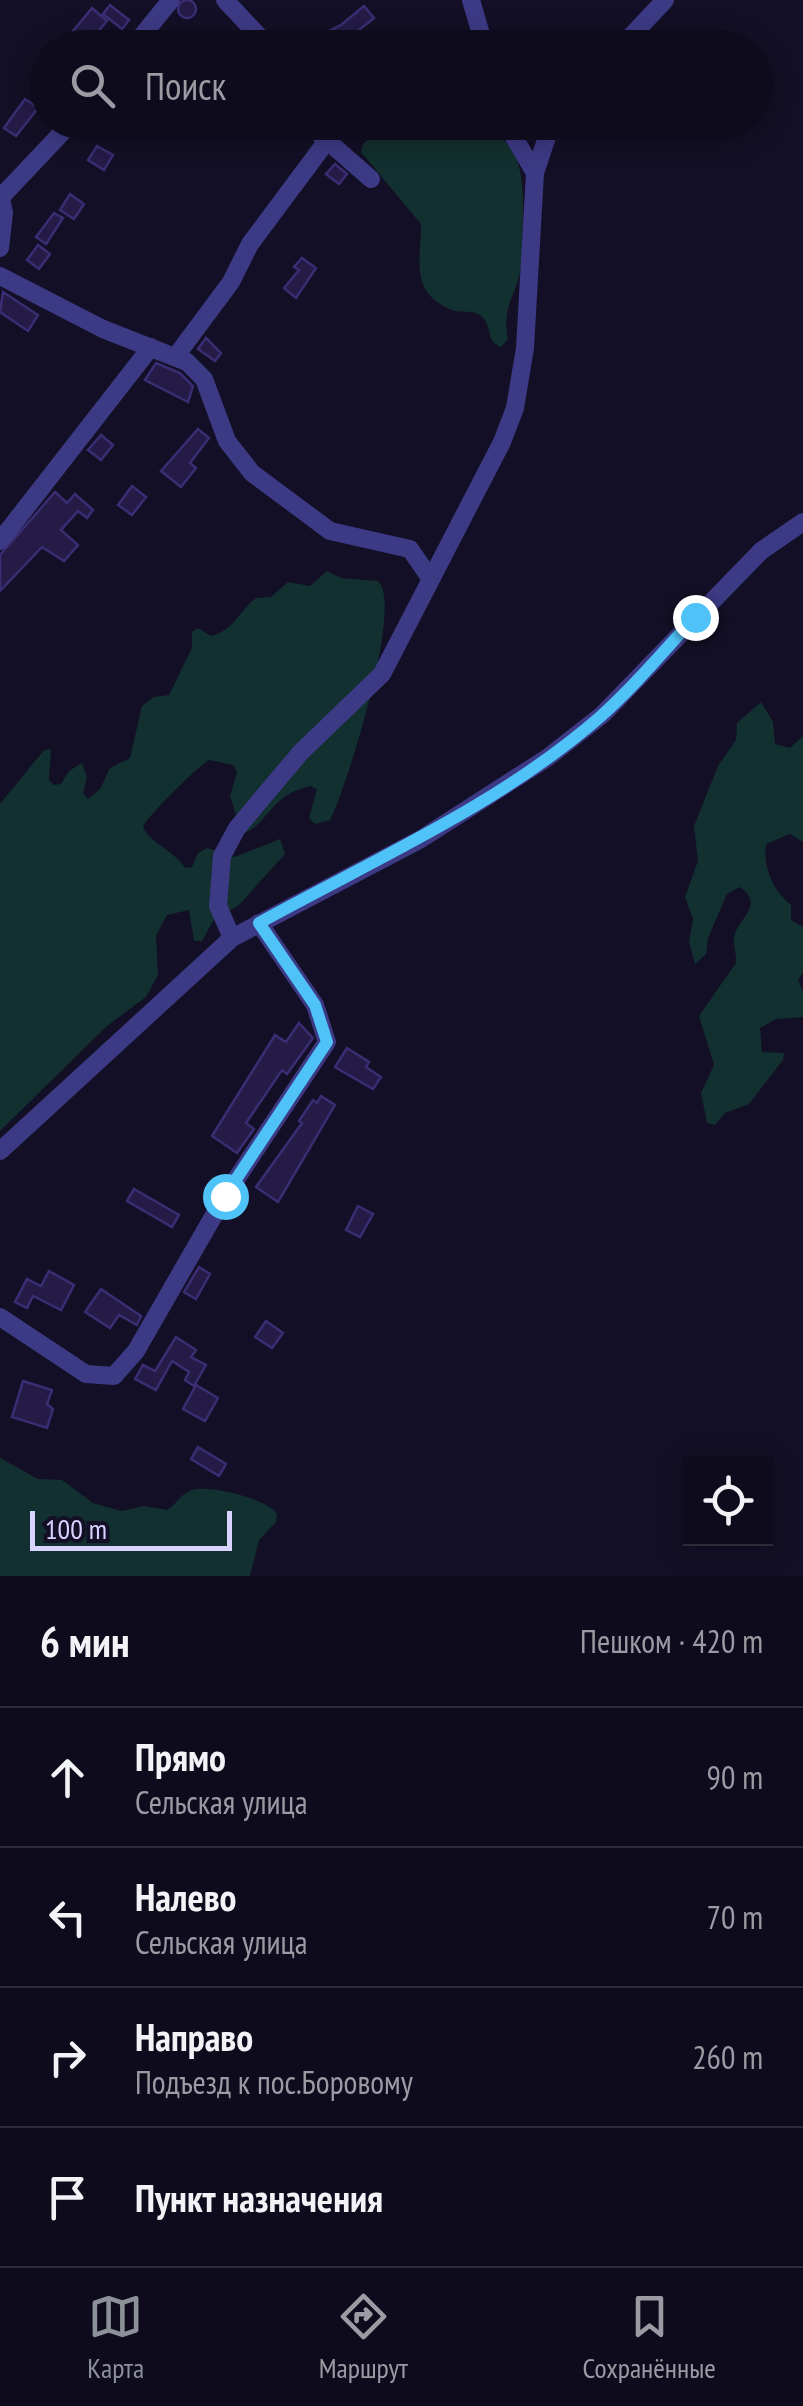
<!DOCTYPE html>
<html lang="ru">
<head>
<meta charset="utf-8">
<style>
	:root { --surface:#0e0b1c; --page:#1c1929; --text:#f1f3f6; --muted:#9b9ba3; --line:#2e2b3b; --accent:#8c9099 }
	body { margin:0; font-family:"PT Sans Narrow",sans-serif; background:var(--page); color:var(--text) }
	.controls { position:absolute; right:30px; bottom:30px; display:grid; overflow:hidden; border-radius:0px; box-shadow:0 5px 25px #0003 }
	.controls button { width:90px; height:90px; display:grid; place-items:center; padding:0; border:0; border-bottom:2px solid var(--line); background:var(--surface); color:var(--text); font:50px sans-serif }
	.scale { position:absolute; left:30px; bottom:25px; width:202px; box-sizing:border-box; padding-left:10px; border:5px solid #d9d4ff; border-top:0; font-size:28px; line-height:35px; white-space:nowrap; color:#d9d4ff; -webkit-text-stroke:8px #130f26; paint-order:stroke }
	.stop { position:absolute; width:30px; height:30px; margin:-22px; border:8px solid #4fc3f7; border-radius:50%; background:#fff }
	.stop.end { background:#4fc3f7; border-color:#fff; box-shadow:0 2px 10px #0008 }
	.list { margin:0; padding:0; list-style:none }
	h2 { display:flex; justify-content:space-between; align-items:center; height:130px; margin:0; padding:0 40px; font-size:42px }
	h2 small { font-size:32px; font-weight:400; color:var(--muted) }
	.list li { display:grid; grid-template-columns:65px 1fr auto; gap:30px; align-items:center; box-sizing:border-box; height:140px; padding:0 40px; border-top:2px solid var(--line) }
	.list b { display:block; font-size:38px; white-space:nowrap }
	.list p { margin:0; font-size:32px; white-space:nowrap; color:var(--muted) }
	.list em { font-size:32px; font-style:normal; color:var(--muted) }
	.icon { flex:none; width:55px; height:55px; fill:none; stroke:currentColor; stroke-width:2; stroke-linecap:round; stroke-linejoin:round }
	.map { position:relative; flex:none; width:803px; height:1576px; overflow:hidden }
	.search { position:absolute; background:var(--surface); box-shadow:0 5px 25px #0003; left:30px; right:30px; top:30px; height:110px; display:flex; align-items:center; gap:25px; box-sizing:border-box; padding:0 35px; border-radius:55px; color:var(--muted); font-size:38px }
	.sheet { height:690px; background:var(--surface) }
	nav { display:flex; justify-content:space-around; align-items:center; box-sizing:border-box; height:140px; border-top:2px solid var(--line); background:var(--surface); font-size:28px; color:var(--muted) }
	nav a { display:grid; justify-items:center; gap:5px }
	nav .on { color:var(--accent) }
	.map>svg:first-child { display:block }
	.green { fill:#12302f }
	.building { fill:#241b47; stroke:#3b2d73; stroke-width:2.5 }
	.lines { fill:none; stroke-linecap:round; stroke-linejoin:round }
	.minor { stroke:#3d3a85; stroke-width:18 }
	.route { stroke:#4fc3f7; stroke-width:12 }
</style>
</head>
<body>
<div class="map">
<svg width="803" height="1576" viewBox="0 0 803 1576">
	<rect width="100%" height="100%" fill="#130f26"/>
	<!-- green -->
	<path class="green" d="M435,122C508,123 525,146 523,217C522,234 524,255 520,272C514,301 502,305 508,339L501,347C485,341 493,326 481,316C473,309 462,314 452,310C409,292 421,261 421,224L361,152L363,144L383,125L412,140L422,139Z
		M327,571L341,578L378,581C404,604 347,787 330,820L315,824L309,818L317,789L310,786C268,796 269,825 242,834L230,796L237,772L233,765L209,760C199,765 145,819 143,827C152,845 174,850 185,868L192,867L198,853L207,848L235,857L280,839L285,854L239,905L213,921L202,941H194L189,910L167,915L156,936L158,975L146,997L107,1026L0,1131V804L44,750L51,749L49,780L54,785L61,784L69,771L82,763L87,777L83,793L88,799L100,789L110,768L130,758L142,706L154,697L169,695L192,648V632L198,628L211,636C235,630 239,610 256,598L271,597L288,582L310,586Z
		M761,702L773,722L775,744L790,748L803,736V842L790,834L766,844C763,868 773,890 791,905V920L803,927V973L798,980L803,991V1017L776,1019L760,1028L762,1052L784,1053L783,1060L749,1104L725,1113L715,1125L707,1123L701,1093L714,1065L699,1016L736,963C737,954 733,947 734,938C737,918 766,906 740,887L727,894L708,938L706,954L695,964L689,942L693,919L685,897L698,861L694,826L718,766L736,740L737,723Z
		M0,1458L38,1479L62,1480L93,1503L121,1511L144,1506L167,1510C177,1504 180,1494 192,1490C210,1484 268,1499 277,1514L276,1522L259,1540L250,1576H0Z"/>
	<!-- building -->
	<path class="building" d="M178 9a9 9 0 1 1 18 0a9 9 0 1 1-18 0Z
		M110,5L129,20L122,29L103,14Z
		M364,6L374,18L349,38L354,48H295L341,25Z
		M92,8L107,21L84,48L69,36Z
		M25,99L38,108L16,136L4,128Z
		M97,146L113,155L104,170L88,160Z
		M335,164L347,174L339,184L326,174Z
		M70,194L84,204L74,219L60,210Z
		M54,213L63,218L46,244L36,237Z
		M38,245L50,254L39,269L27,260Z
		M302,258L316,268L296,298L284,288L299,270L294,267Z
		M3,292L38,315L28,331L0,312Z
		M206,338L221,353L215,361L198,349Z
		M156,363L180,373L193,386L188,402L145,380Z
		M198,429L209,438L190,463L196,468L181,487L161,471Z
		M101,435L113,445L101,460L88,450Z
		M132,486L146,497L132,515L118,505Z
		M55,492L67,503L75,494L93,510L87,518L78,511L61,530L78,545L64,561L42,547L0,591V555Z
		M299,1023L313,1038L287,1074L282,1070L246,1123L254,1129L237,1153L212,1136L275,1035L286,1042Z
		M347,1048L369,1062L366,1067L381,1077L373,1089L335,1067Z
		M321,1096L335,1105L278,1202L256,1187L302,1123L299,1121L313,1100L317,1103Z
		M134,1189L179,1215L172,1227L127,1201Z
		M358,1206L373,1214L360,1237L346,1230Z
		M199,1267L210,1274L196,1299L184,1292Z
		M49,1271L74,1285L61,1310L33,1296L27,1308L15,1302L27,1279L41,1286Z
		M101,1289L141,1316L137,1325L119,1315L110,1328L85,1312Z
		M266,1321L283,1333L272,1348L255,1337Z
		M176,1337L196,1350L191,1357L206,1365L194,1386L185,1380L189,1372L172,1361L156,1390L135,1379L143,1365L155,1371Z
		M23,1381L52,1390L47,1404L53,1409L47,1428L12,1417Z
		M196,1385L218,1398L205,1421L183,1409Z
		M198,1447L226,1464L219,1476L191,1459Z"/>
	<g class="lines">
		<!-- minor -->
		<path class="minor" d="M225,0L270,48
			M471,0L485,48
			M132,48L171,0
			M620,48L665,0
			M306,122L371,179
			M535,173L552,122
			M0,193L4,213L0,248
			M2,196L72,122
			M0,276L103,329L187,362L204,379L227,441L252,473L330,531L410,549L430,578
			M176,356L231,282L250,244L326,142
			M0,541L151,347
			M232,938L218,906L222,856L237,828L301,752L382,674L502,442L515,408L525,348L535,173L505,122
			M0,1151L232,938L421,839L547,758L602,715L761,551L803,522
			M0,1317L86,1374L114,1376L136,1351L225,1196L327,1042L315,1005L259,923"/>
	</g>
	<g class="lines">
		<!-- route -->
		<path class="route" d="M225,1196L327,1042L315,1005L259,923C375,859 499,805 600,717C634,687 664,651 695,617"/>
	</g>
</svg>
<div class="controls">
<button><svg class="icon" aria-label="locate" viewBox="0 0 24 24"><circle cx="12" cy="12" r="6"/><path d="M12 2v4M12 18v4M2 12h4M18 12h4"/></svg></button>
</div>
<div class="scale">100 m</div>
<div class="stop" style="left:225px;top:1196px"></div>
<div class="stop end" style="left:695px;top:617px"></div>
<div class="search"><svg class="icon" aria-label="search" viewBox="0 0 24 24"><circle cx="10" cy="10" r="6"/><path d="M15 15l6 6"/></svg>Поиск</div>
</div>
<section class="sheet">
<h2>6 мин<small>Пешком · 420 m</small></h2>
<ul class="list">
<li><svg class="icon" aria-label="ahead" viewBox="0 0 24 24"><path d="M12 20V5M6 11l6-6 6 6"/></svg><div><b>Прямо</b><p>Сельская улица</p></div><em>90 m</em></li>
<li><svg class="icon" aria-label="left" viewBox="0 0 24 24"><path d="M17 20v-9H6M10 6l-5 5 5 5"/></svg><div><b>Налево</b><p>Сельская улица</p></div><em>70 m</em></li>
<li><svg class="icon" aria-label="right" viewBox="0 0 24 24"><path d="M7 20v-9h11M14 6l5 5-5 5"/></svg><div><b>Направо</b><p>Подъезд к пос.Боровому</p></div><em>260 m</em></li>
<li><svg class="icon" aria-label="arrive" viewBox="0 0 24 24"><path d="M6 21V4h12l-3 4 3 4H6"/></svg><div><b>Пункт назначения</b></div></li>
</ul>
</section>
<nav>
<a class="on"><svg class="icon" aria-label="map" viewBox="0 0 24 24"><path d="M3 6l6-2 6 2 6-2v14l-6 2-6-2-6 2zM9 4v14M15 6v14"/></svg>Карта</a>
<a><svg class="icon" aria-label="directions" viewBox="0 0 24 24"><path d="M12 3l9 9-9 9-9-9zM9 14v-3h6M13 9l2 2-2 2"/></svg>Маршрут</a>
<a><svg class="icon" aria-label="saved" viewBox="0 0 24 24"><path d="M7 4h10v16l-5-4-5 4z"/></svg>Сохранённые</a>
</nav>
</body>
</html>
